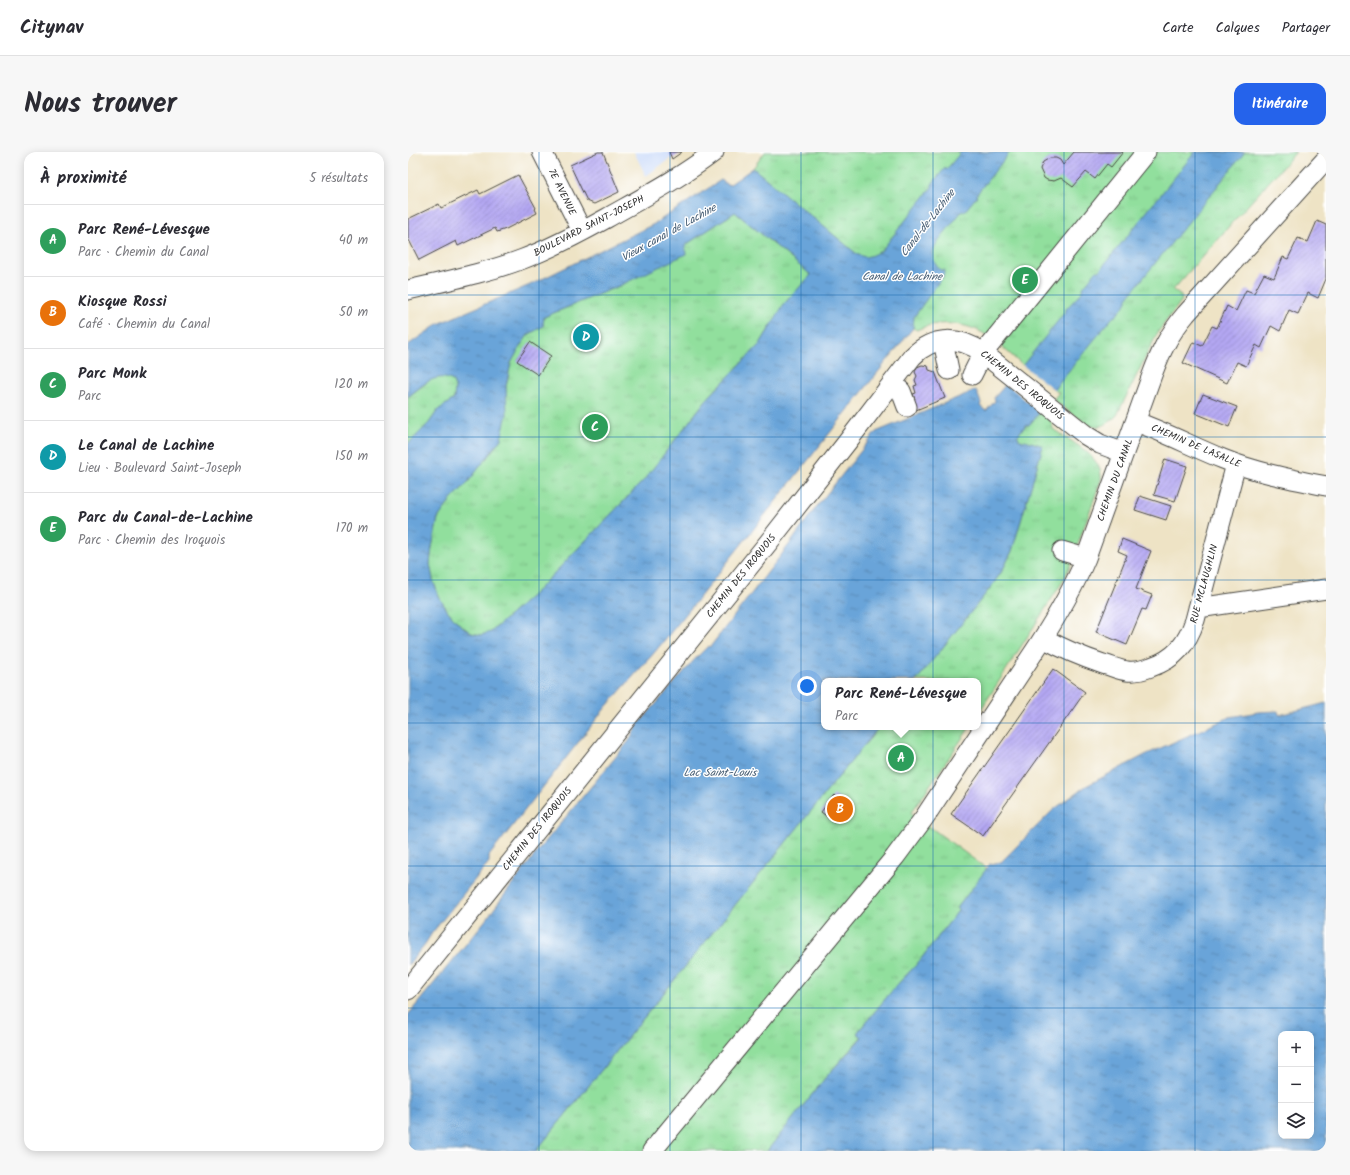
<!DOCTYPE html>
<html lang="fr">
<head>
<meta charset="utf-8">
<style>
	:root { --surface:#fff; --page:#f7f7f7; --text:#2b2b33; --muted:#7c7c81; --line:#e1e1e2; --accent:#2563eb }
	body { margin:0; font-family:Kalam,sans-serif; background:var(--page); color:var(--text) }
	.controls { position:absolute; right:12px; bottom:12px; display:grid; overflow:hidden; border-radius:8px; box-shadow:0 2px 10px #0003 }
	.controls button { width:36px; height:36px; display:grid; place-items:center; padding:0; border:0; border-bottom:1px solid var(--line); background:var(--surface); color:var(--text); font:20px sans-serif }
	.you { position:absolute; left:399px; top:534px; width:14px; height:14px; margin:-10px; border:3px solid #fff; border-radius:50%; background:#1a73e8; box-shadow:0 0 0 6px #1a73e833 }
	.badge { display:grid; place-items:center; width:26px; height:26px; border-radius:50%; background:var(--accent); color:#fff; font-size:13px; font-weight:700 }
	.pin { position:absolute; translate:-50% -50%; border:2px solid #fff; box-shadow:0 1px 4px #0006 }
	.popup { position:absolute; left:413px; top:526px; width:160px; height:52px; box-sizing:border-box; display:grid; place-content:center; border-radius:8px; background:var(--surface); filter:drop-shadow(0 1px 3px #0005); font-size:13px; white-space:nowrap; color:var(--muted) }
	.popup b { font-size:15px; color:var(--text) }
	.popup::after { content:''; position:absolute; left:50%; top:100%; margin-left:-8px; border:8px solid transparent; border-top-color:var(--surface) }
	.list { margin:0; padding:0; list-style:none }
	h2 { display:flex; justify-content:space-between; align-items:center; height:52px; margin:0; padding:0 16px; font-size:17px }
	h2 small { font-size:13px; font-weight:400; color:var(--muted) }
	.list li { display:grid; grid-template-columns:26px 1fr auto; gap:12px; align-items:center; box-sizing:border-box; height:72px; padding:0 16px; border-top:1px solid var(--line) }
	.list b { display:block; font-size:15px; white-space:nowrap }
	.list p { margin:0; font-size:13px; white-space:nowrap; color:var(--muted) }
	.list em { font-size:13px; font-style:normal; color:var(--muted) }
	.icon { flex:none; width:22px; height:22px; fill:none; stroke:currentColor; stroke-width:2; stroke-linecap:round; stroke-linejoin:round }
	.map { position:relative; flex:none; width:918px; height:999px; overflow:hidden; border-radius:12px }
	header { display:flex; align-items:center; gap:24px; box-sizing:border-box; height:56px; padding:0 20px; background:var(--surface); border-bottom:1px solid var(--line) }
	header strong { font-size:19px }
	nav { display:flex; gap:22px; margin-inline-start:auto; font-size:14px }
	.intro { display:flex; align-items:center; justify-content:space-between; box-sizing:border-box; height:96px; padding:0 24px }
	h1 { margin:0; font-size:28px }
	.button { padding:10px 18px; border-radius:12px; background:var(--accent); color:#fff; font-size:14px; font-weight:700 }
	main { display:flex; gap:24px; padding:0 24px }
	aside { flex:1; background:var(--surface); border-radius:12px; box-shadow:0 2px 10px #0003 }
	.map>svg:first-child { display:block }
	.built { fill:#cbdbf9 }
	.park { fill:url(#park-tufts); stroke:#5e8564 }
	.water { fill:url(#water-ripples); stroke:#4a6882; fill-rule:evenodd }
	.pier { fill:#eee3c5 }
	.building { fill:url(#building-hatch) }
	.lines { fill:none; stroke-linecap:round; stroke-linejoin:round }
	.minor-casing { stroke:#484742; stroke-width:21 }
	.minor { stroke:#fff; stroke-width:19 }
	.grid { fill:none; stroke:#1f6fb2; stroke-width:1; stroke-opacity:0.55 }
	.labels { text-anchor:middle; dominant-baseline:central; stroke-width:3; stroke-linejoin:round; paint-order:stroke }
	.street-label { font-size:10px; fill:#2b2b2b; stroke:#fff }
	.water-label { font-size:11px; font-style:italic; fill:#445b71; stroke:#fff }
</style>
</head>
<body>
<header>
<strong>Citynav</strong>
<nav><a>Carte</a><a>Calques</a><a>Partager</a></nav>
</header>
<div class="intro"><h1>Nous trouver</h1><a class="button">Itinéraire</a></div>
<main>
<aside>
<h2>À proximité<small>5 résultats</small></h2>
<ul class="list">
<li><span class="badge" style="background:#2e9e5b">A</span><div><b>Parc René-Lévesque</b><p>Parc · Chemin du Canal</p></div><em>40 m</em></li>
<li><span class="badge" style="background:#e8710a">B</span><div><b>Kiosque Rossi</b><p>Café · Chemin du Canal</p></div><em>50 m</em></li>
<li><span class="badge" style="background:#2e9e5b">C</span><div><b>Parc Monk</b><p>Parc</p></div><em>120 m</em></li>
<li><span class="badge" style="background:#0f9aa8">D</span><div><b>Le Canal de Lachine</b><p>Lieu · Boulevard Saint-Joseph</p></div><em>150 m</em></li>
<li><span class="badge" style="background:#2e9e5b">E</span><div><b>Parc du Canal-de-Lachine</b><p>Parc · Chemin des Iroquois</p></div><em>170 m</em></li>
</ul>
</aside>
<div class="map">
<svg width="918" height="999" viewBox="0 0 918 999">
	<defs>
		<pattern id="park-tufts" width="24" height="20" patternUnits="userSpaceOnUse"><rect width="24" height="20" fill="#91df9d"/><path d="M3 7l-1-3M5 7V3M7 7l1-3M15 17l-1-3M17 17v-4M19 17l1-3" fill="none" stroke="#7dc087"/></pattern>
		<pattern id="water-ripples" width="26" height="14" patternUnits="userSpaceOnUse"><rect width="26" height="14" fill="#69a4d9"/><path d="M2 4q2-2 4 0t4 0M15 11q2-2 4 0t4 0" fill="none" stroke="#5786b0"/></pattern>
		<pattern id="building-hatch" width="6" height="6" patternUnits="userSpaceOnUse"><rect width="6" height="6" fill="#b4a7f3"/><path d="M-1 1l2-2M0 6l6-6M5 7l2-2" fill="none" stroke="#9388c5"/></pattern>
	</defs>
	<rect width="100%" height="100%" fill="#fff"/>
	<filter id="ink" filterUnits="userSpaceOnUse"><feTurbulence type="fractalNoise" baseFrequency=".025" numOctaves="2"/><feDisplacementMap in="SourceGraphic" scale="8" xChannelSelector="R" yChannelSelector="G"/><feConvolveMatrix kernelMatrix="1 2 1 2 8 2 1 2 1" color-interpolation-filters="sRGB"/></filter>
	<filter id="wash" filterUnits="userSpaceOnUse"><feTurbulence type="fractalNoise" baseFrequency=".012" numOctaves="4" result="noise"/><feDisplacementMap in="SourceGraphic" scale="16" xChannelSelector="R" yChannelSelector="G"/><feGaussianBlur stdDeviation="0.9" result="paint"/><feColorMatrix in="noise" values="0 0 0 0 0 0 0 0 0 0 0 0 0 0 0 0 0 1.4 0 .05"/><feComposite in="paint" operator="in"/></filter>
	<g filter="url(#wash)">
		<rect width="100%" height="100%" fill="#eee3c5"/>
		<!-- built -->
		<path class="built" d="M226,0H271L238,24Z"/>
		<!-- park -->
		<path class="park" d="M357,0H888L823,72L765,138L773,144L774,148L750,180L709,263C701,272 693,276 682,274L645,248L651,240L646,239C636,230 625,223 615,214C602,202 585,185 569,178C551,170 526,169 509,178L505,176L450,103L345,16Z
			M327,60L403,123L376,152L352,192L298,248L236,328L130,438L83,480L73,483L63,481L50,471L39,458L31,445L25,428L22,412L24,395L30,366L43,348L60,330L93,287L98,244V234L103,211L113,193L120,183L135,174L136,165L213,133L277,96L279,92Z
			M31,225L39,226L46,229L47,235L46,247L30,258L21,271L0,292V245L22,228Z
			M632,260L643,269L645,277C661,289 696,304 693,328L662,414L655,429L570,562V529H508L583,435L594,419L604,399L635,294L617,288L615,289L610,287L609,284L618,273H621Z
			M471,575H562L503,661L579,717L550,755V759L509,812L488,834L449,881L454,884L418,925L359,999H128Z"/>
		<!-- water -->
		<path class="water" d="M553,0H602L568,43L569,44L557,59H554C549,66 543,72 538,79C527,92 518,103 532,118H537L535,124L506,165L505,176L291,446L246,501L198,555L81,704V710L24,781L17,792L0,813V292L21,271L30,258L46,247L47,235L45,229C27,219 14,234 0,245V193L30,172L122,133L246,72L313,28L321,33L345,16L450,103L457,105L462,104L473,99L524,35V32L537,16L538,18ZM327,60L403,123L376,152L352,192L298,248L236,328L130,438L83,480L73,483L63,481L50,471L39,458L31,445L25,428L22,412L24,395L30,366L43,348L60,330L93,287L99,262L98,234L103,211L113,193L120,183L135,174L136,165L213,133L278,102L277,96L279,92Z
			M787,0H837L719,146V150L708,164L705,165L650,232L632,260L621,273H618L609,284L611,285L610,287L615,289L617,288L635,294L604,399L594,419L583,435L508,529H416V575H471L128,999H0V863L76,770L132,696L221,589L228,575L287,507L300,494L302,495L384,389L406,358L468,280L568,238L573,251L572,254L578,259L587,249L586,246L614,214L657,160V158L674,140V137L688,119H691Z
			M918,551V999H359L418,925L454,885L449,881L488,834L509,812L550,759V755L582,712L593,710L645,658L678,634L737,603L822,565L850,560L870,559L871,563ZM873,882H903V984H873Z"/>
		<!-- pier -->
		<path class="pier" d="M613,212L648,239L633,261L596,230Z"/>
		<g id="blocks">
			<!-- building -->
			<path class="building" d="M190,0H195L211,40L186,52L179,49L162,13Z
				M261,0H274L264,7Z
				M666,0H715L703,15L699,12L687,27L678,20L665,35L653,26L646,29L639,28L636,26L632,17L635,10L642,6H648L652,8L655,13Z
				M110,23L128,56L127,57L129,61L98,77L89,80L87,76L50,94L48,89L11,108L0,86V67L31,52L33,56L70,38L72,42Z
				M909,69L918,73V127L910,146L900,141L890,162L881,158L872,179L863,174L853,196L848,193L838,214L829,210L819,231L775,211L785,190L794,194L804,174L809,176L819,154L828,159L838,138L846,141L856,122L866,126L875,105L880,107L890,86L900,90Z
				M122,190L143,204L130,223L109,209Z
				M514,213L520,214L521,218L527,220L537,246L508,258L504,249L507,247L505,242L508,241L506,234L509,233L507,228L509,224L507,220L509,215Z
				M795,242L829,255L821,275L787,261Z
				M757,307L779,314L767,349L746,343Z
				M732,344L763,354L758,368L727,358Z
				M714,387L743,399L728,437L744,443L738,458L734,457L719,493L688,480L719,403L710,399Z
				M645,517L677,540L575,684L543,662Z
				M426,643L439,653L426,670L413,660Z"/>
		</g>
	</g>
	<g filter="url(#ink)">
		<use href="#blocks" fill-opacity="0" stroke="#484742" stroke-width="1"/>
		<g class="lines">
			<defs>
				<path id="minor" d="M134,0L174,79
					M0,138C38,129 78,121 115,107C144,96 172,81 199,66C236,45 272,26 306,0
					M535,189L541,218
					M564,223L575,201L585,189L738,0
					M484,231L493,239L499,255
					M728,270C757,280 785,295 815,307C847,320 883,327 918,334
					M654,399L678,406
					M790,456L918,437
					M635,486C655,497 674,505 695,512C703,514 711,518 719,519C727,520 735,518 743,515C767,507 779,492 787,468L828,312
					M0,838L360,391L440,289L504,205C525,183 552,184 575,201L679,284L692,292L716,301
					M244,999L487,705L516,666L630,494C648,466 665,437 678,406L744,223C753,199 761,182 778,162L918,7"/>
			</defs>
			<!-- minor casing -->
			<use href="#minor" class="minor-casing"/>
			<!-- minor -->
			<use href="#minor" class="minor"/>
		</g>
	</g>
	<!-- grid -->
	<path class="grid" d="M131,0V999M262,0V999M393,0V999M525,0V999M656,0V999M787,0V999M0,143H918M0,285H918M0,428H918M0,571H918M0,714H918M0,856H918"/>
	<g class="labels">
		<!-- street labels -->
		<g class="street-label">
			<text transform="translate(154 40) rotate(64)">7E AVENUE</text>
			<text transform="translate(181 74) rotate(-27)">BOULEVARD SAINT-JOSEPH</text>
			<text transform="translate(614 233) rotate(39)">CHEMIN DES IROQUOIS</text>
			<text transform="translate(788 294) rotate(23)">CHEMIN DE LASALLE</text>
			<text transform="translate(707 328) rotate(-70)">CHEMIN DU CANAL</text>
			<text transform="translate(333 424) rotate(-51)">CHEMIN DES IROQUOIS</text>
			<text transform="translate(796 432) rotate(-75)">RUE MCLAUGHLIN</text>
			<text transform="translate(129 677) rotate(-51)">CHEMIN DES IROQUOIS</text>
		</g>
		<!-- water labels -->
		<g class="water-label">
			<text transform="translate(520 71) rotate(-52)">Canal-de-Lachine</text>
			<text transform="translate(261 81) rotate(-29)">Vieux canal de Lachine</text>
			<text x="494" y="125">Canal de Lachine</text>
			<text x="312" y="621">Lac Saint-Louis</text>
		</g>
	</g>
</svg>
<div class="controls">
<button>+</button>
<button>−</button>
<button><svg class="icon" aria-label="layers" viewBox="0 0 24 24"><path d="M12 4l9 5-9 5-9-5zM3 14l9 5 9-5"/></svg></button>
</div>
<div class="you"></div>
<div class="pin badge" style="left:493px;top:606px;background:#2e9e5b">A</div>
<div class="popup"><b>Parc René-Lévesque</b>Parc</div>
<div class="pin badge" style="left:432px;top:657px;background:#e8710a">B</div>
<div class="pin badge" style="left:187px;top:275px;background:#2e9e5b">C</div>
<div class="pin badge" style="left:178px;top:185px;background:#0f9aa8">D</div>
<div class="pin badge" style="left:617px;top:128px;background:#2e9e5b">E</div>
</div>
</main>
</body>
</html>
